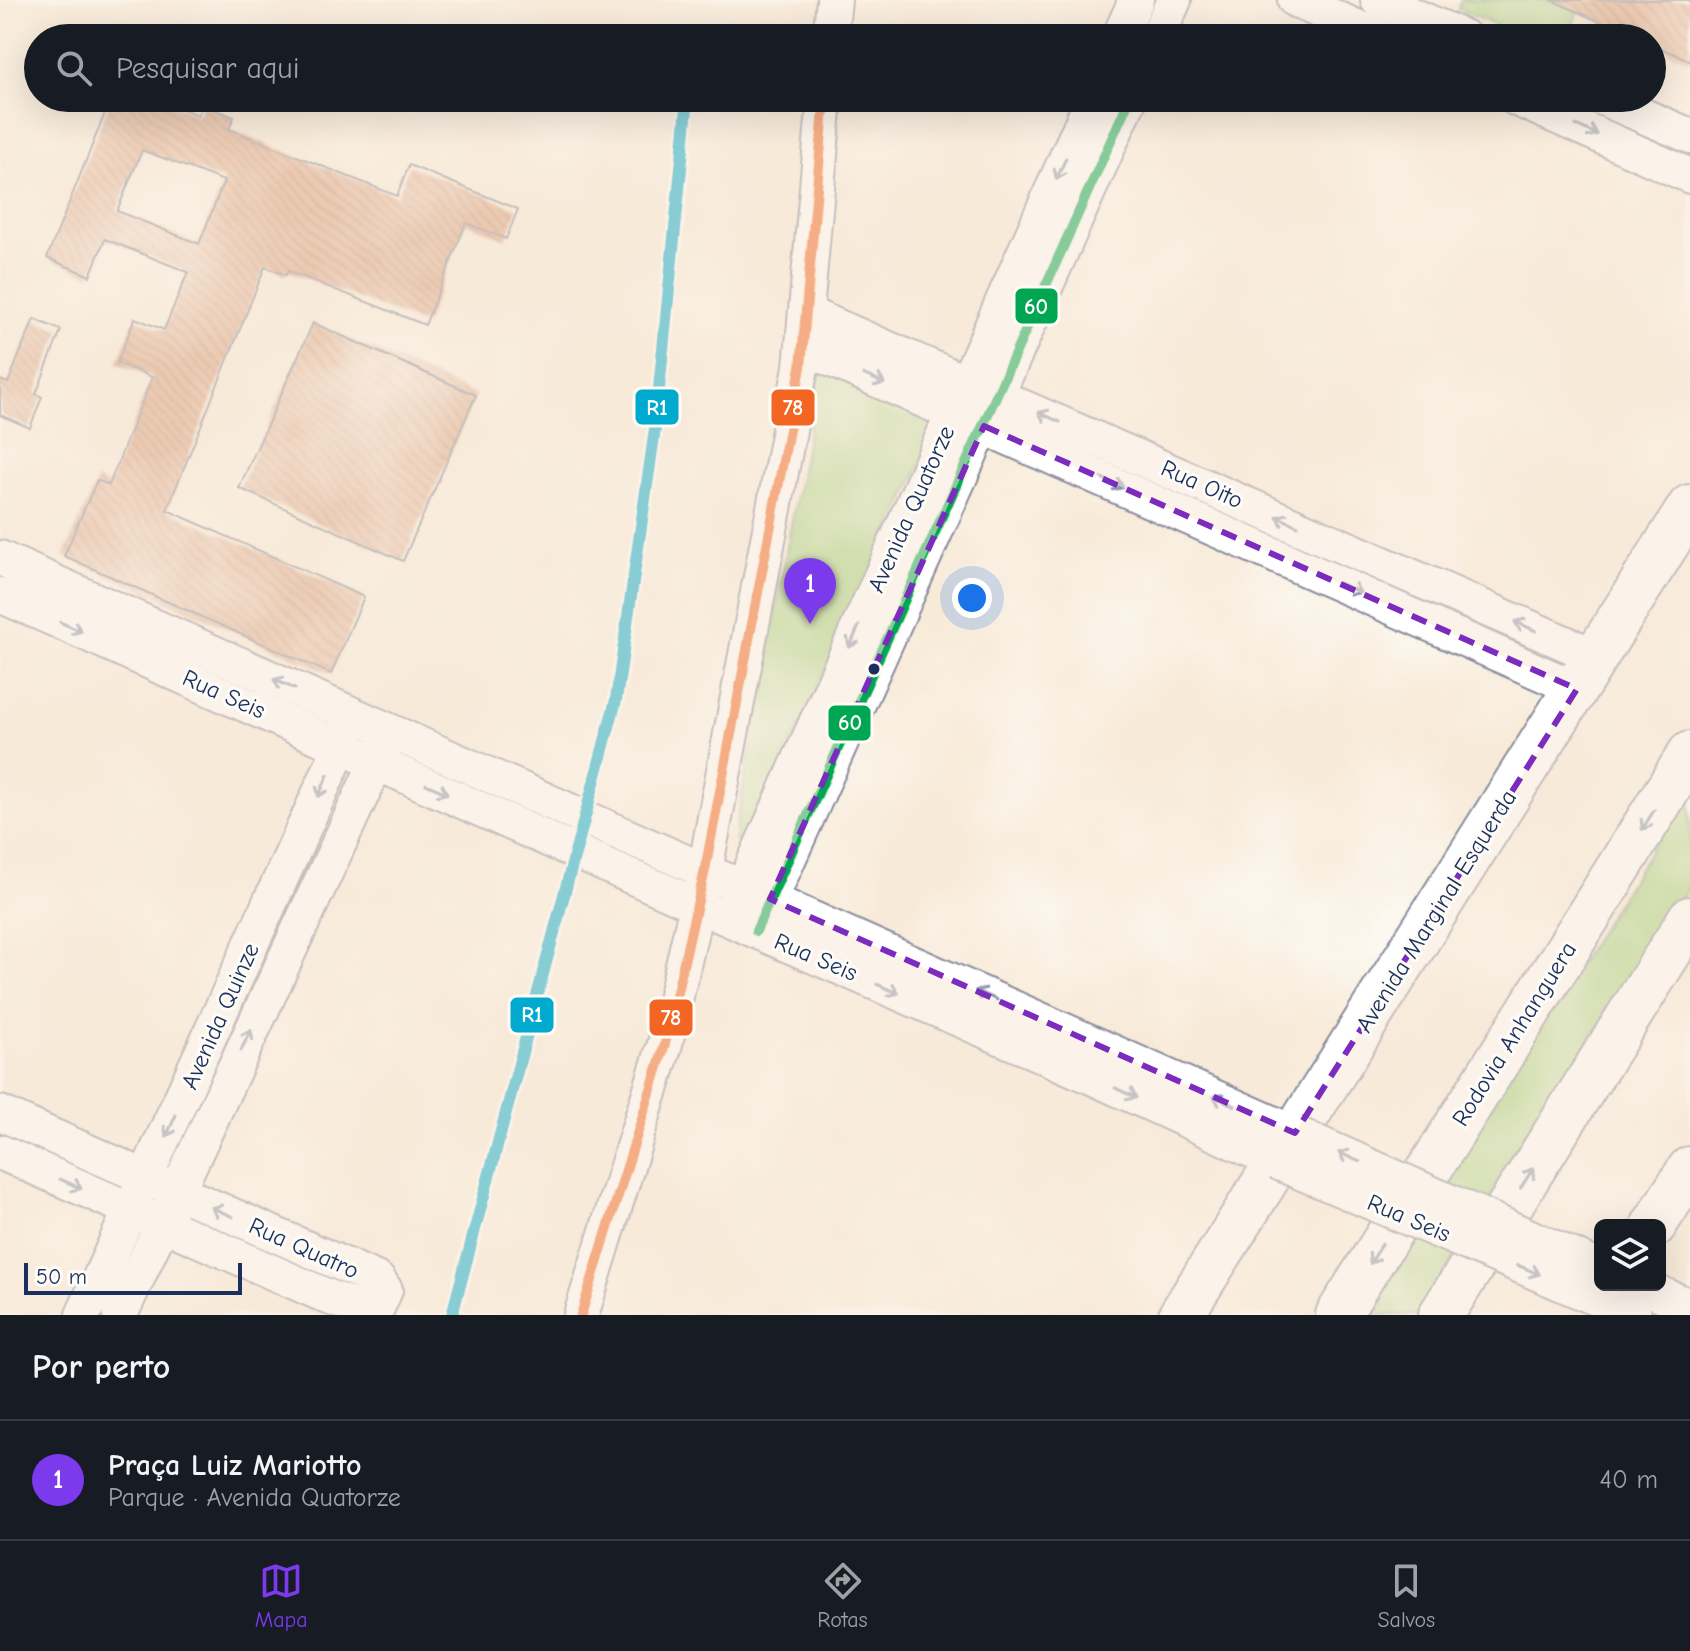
<!DOCTYPE html>
<html lang="pt">
<head>
<meta charset="utf-8">
<style>
	:root { --surface:#171b24; --page:#242831; --text:#f1f3f6; --muted:#9ea1a6; --line:#363941; --accent:#7c3aed }
	body { margin:0; font-family:"Comic Neue",sans-serif; background:var(--page); color:var(--text) }
	.controls { position:absolute; right:24px; bottom:24px; display:grid; overflow:hidden; border-radius:12px; box-shadow:0 8px 32px #0002 }
	.controls button { width:72px; height:72px; display:grid; place-items:center; padding:0; border:0; border-bottom:2px solid var(--line); background:var(--surface); color:var(--text); font:40px sans-serif }
	.scale { position:absolute; left:24px; bottom:20px; width:218px; box-sizing:border-box; padding-left:8px; border:4px solid #1b2f5e; border-top:0; font-size:22px; line-height:28px; white-space:nowrap; color:#1b2f5e; -webkit-text-stroke:6px #fdfcf7; paint-order:stroke }
	.you { position:absolute; left:972px; top:598px; width:28px; height:28px; margin:-20px; border:6px solid #fff; border-radius:50%; background:#1a73e8; box-shadow:0 0 0 12px #1a73e833 }
	.badge { display:grid; place-items:center; width:52px; height:52px; border-radius:50%; background:var(--accent); color:#fff; font-size:26px; font-weight:700 }
	.pin { position:absolute; translate:-50% -66px; filter:drop-shadow(0 2px 4px #0008) }
	.pin::after { content:''; position:absolute; top:42px; width:28px; height:24px; background:inherit; clip-path:polygon(0 0,100% 0,50% 100%) }
	.list { margin:0; padding:0; list-style:none }
	h2 { display:flex; justify-content:space-between; align-items:center; height:104px; margin:0; padding:0 32px; font-size:34px }
	h2 small { font-size:26px; font-weight:400; color:var(--muted) }
	.list li { display:grid; grid-template-columns:52px 1fr auto; gap:24px; align-items:center; box-sizing:border-box; height:120px; padding:0 32px; border-top:2px solid var(--line) }
	.list b { display:block; font-size:30px; white-space:nowrap }
	.list p { margin:0; font-size:26px; white-space:nowrap; color:var(--muted) }
	.list em { font-size:26px; font-style:normal; color:var(--muted) }
	.icon { flex:none; width:44px; height:44px; fill:none; stroke:currentColor; stroke-width:2; stroke-linecap:round; stroke-linejoin:round }
	.map { position:relative; flex:none; width:1690px; height:1315px; overflow:hidden }
	.search { position:absolute; background:var(--surface); box-shadow:0 8px 32px #0002; left:24px; right:24px; top:24px; height:88px; display:flex; align-items:center; gap:20px; box-sizing:border-box; padding:0 28px; border-radius:44px; color:var(--muted); font-size:30px }
	.sheet { height:224px; background:var(--surface) }
	nav { display:flex; justify-content:space-around; align-items:center; box-sizing:border-box; height:112px; border-top:2px solid var(--line); background:var(--surface); font-size:22px; color:var(--muted) }
	nav a { display:grid; justify-items:center; gap:4px }
	nav .on { color:var(--accent) }
	.map>svg:first-child { display:block }
	.green { fill:#a5d17e; stroke:#60806e; stroke-width:2 }
	.building { fill:url(#building-back-hatch); fill-rule:evenodd }
	.lines { fill:none; stroke-linecap:round; stroke-linejoin:round }
	.minor-casing { stroke:#8a8c9b; stroke-width:38 }
	.secondary-casing { stroke:#8a8c9b; stroke-width:48 }
	.motorway-casing { stroke:#8a8c9b; stroke-width:48 }
	.minor { stroke:#fff; stroke-width:34 }
	.secondary { stroke:#fff; stroke-width:44 }
	.motorway { stroke:#fff; stroke-width:44 }
	.minor-bridge-casing { stroke:#8a8c9b; stroke-width:38; stroke-linecap:butt }
	.minor-bridge { stroke:#fff; stroke-width:34 }
	.bus-1-casing { stroke:#fdfcf7; stroke-width:16 }
	.bus-2-casing { stroke:#fdfcf7; stroke-width:16 }
	.bus-1 { stroke:#00a651; stroke-width:10 }
	.bus-2 { stroke:#f26522; stroke-width:10 }
	.rail-1-casing { stroke:#fdfcf7; stroke-width:18 }
	.rail-1 { stroke:#00a9ce; stroke-width:12 }
	.oneway { stroke:#8d97ae }
	.marked { fill:none; stroke:#7b2cbf; stroke-width:6; stroke-dasharray:16 10; stroke-linejoin:round }
	.bus-dot { fill:#1b2f5e; stroke:#fdfcf7; stroke-width:3 }
	.labels { text-anchor:middle; dominant-baseline:central; stroke-width:6; stroke-linejoin:round; paint-order:stroke }
	.street-label { font-size:24px; fill:#1b2f5e; stroke:#fdfcf7 }
	.line-badge { stroke:#fdfcf7; stroke-width:3 }
	.badge-label { font-size:22px; text-anchor:middle; font-weight:bold; fill:#fff }
</style>
</head>
<body>
<div class="map">
<svg width="1690" height="1315" viewBox="0 0 1690 1315">
	<defs>
		<pattern id="building-back-hatch" width="6" height="6" patternUnits="userSpaceOnUse" patternTransform="scale(2)"><rect width="6" height="6" fill="#dfa482"/><path d="M-1 5l2 2M0 0l6 6M5-1l2 2" fill="none" stroke="#b4866e"/></pattern>
	</defs>
	<rect width="100%" height="100%" fill="#fdfcf7"/>
	<filter id="ink" filterUnits="userSpaceOnUse"><feTurbulence type="fractalNoise" baseFrequency=".0125" numOctaves="2"/><feDisplacementMap in="SourceGraphic" scale="16" xChannelSelector="R" yChannelSelector="G"/><feConvolveMatrix kernelMatrix="1 2 1 2 8 2 1 2 1" color-interpolation-filters="sRGB"/></filter>
	<filter id="wash" filterUnits="userSpaceOnUse"><feTurbulence type="fractalNoise" baseFrequency=".006" numOctaves="4" result="noise"/><feDisplacementMap in="SourceGraphic" scale="32" xChannelSelector="R" yChannelSelector="G"/><feGaussianBlur stdDeviation="1.8" result="paint"/><feColorMatrix in="noise" values="0 0 0 0 0 0 0 0 0 0 0 0 0 0 0 0 0 1.4 0 .05"/><feComposite in="paint" operator="in"/></filter>
	<g filter="url(#wash)">
		<rect width="100%" height="100%" fill="#f8ead8"/>
		<!-- green -->
		<path class="green" d="M1461,0H1583L1567,38H1525L1458,9Z
			M820,367L942,419L745,845L735,840L736,828Z
			M1690,787V885L1418,1315H1358Z"/>
		<g id="blocks">
			<!-- building -->
			<path class="building" d="M1551,0H1690V61L1652,44V38H1637Z
				M111,98H155L198,115L202,105L234,117L229,129L397,196L409,165L518,209L506,239L466,223L425,325L288,271L286,275L265,267L167,510L364,597L331,674L64,556L97,480L109,485L152,377L117,363L135,318L164,330L188,272L105,239L90,276L47,258ZM142,150L224,181L199,244L117,211Z
				M34,319L61,330L36,394L42,397L30,428L0,415V380L8,383Z
				M313,323L476,395L403,561L239,488Z"/>
		</g>
	</g>
	<g filter="url(#ink)">
		<use href="#blocks" fill-opacity="0" stroke="#8a8c9b" stroke-width="2"/>
		<g class="lines">
			<defs>
				<path id="minor" d="M1295,0L1381,38
					M1378,0L1465,38
					M830,38L834,0
					M1119,38L1136,0
					M1157,38L1174,0
					M1515,98L1690,176
					M1602,98L1690,136
					M806,313L1597,657
					M803,347L1577,689
					M0,558L1295,1133
					M0,595L637,879L1092,1077L1277,1162
					M735,906L1093,98
					M761,920L1130,98
					M0,1113L378,1280L385,1290L377,1308L367,1311L331,1298L0,1152
					M1639,1285L1690,1306
					M1605,1302L1634,1315
					M83,1315L350,726
					M120,1315L386,742
					M581,1315L665,1044L705,870L801,367L825,98"/>
				<path id="secondary" d="M1654,1225L1690,1169
					M1181,1315L1690,507"/>
				<path id="motorway" d="M1338,1315L1690,754
					M1441,1315L1690,919"/>
			</defs>
			<!-- minor casing -->
			<use href="#minor" class="minor-casing"/>
			<!-- secondary casing -->
			<use href="#secondary" class="secondary-casing"/>
			<!-- motorway casing -->
			<use href="#motorway" class="motorway-casing"/>
			<!-- minor -->
			<use href="#minor" class="minor"/>
			<!-- secondary -->
			<use href="#secondary" class="secondary"/>
			<!-- motorway -->
			<use href="#motorway" class="motorway"/>
			<defs>
				<path id="minor-bridge" d="M1295,1133L1600,1268
					M1277,1162L1605,1302"/>
			</defs>
			<!-- minor-bridge casing -->
			<use href="#minor-bridge" class="minor-bridge-casing"/>
			<!-- minor-bridge -->
			<use href="#minor-bridge" class="minor-bridge"/>
			<defs>
				<path id="bus-1" d="M756,931L1130,98"/>
				<path id="bus-2" d="M581,1315L665,1044L705,870L801,367L825,98"/>
			</defs>
			<!-- bus-1 casing -->
			<use href="#bus-1" class="bus-1-casing"/>
			<!-- bus-2 casing -->
			<use href="#bus-2" class="bus-2-casing"/>
			<!-- bus-1 -->
			<use href="#bus-1" class="bus-1"/>
			<!-- bus-2 -->
			<use href="#bus-2" class="bus-2"/>
			<defs>
				<path id="rail-1" d="M452,1315L616,700L655,429L688,98"/>
			</defs>
			<!-- rail-1 casing -->
			<use href="#rail-1" class="rail-1-casing"/>
			<!-- rail-1 -->
			<use href="#rail-1" class="rail-1"/>
		</g>
		<!-- one-way arrows -->
		<defs><path id="oneway-shaft" d="M-6 0H5M1.5-3L5.5 0L1.5 3" fill="none" stroke-width="1.6" stroke-linecap="round" stroke-linejoin="round" transform="scale(2)"/></defs>
		<g class="oneway">
			<use href="#oneway-shaft" transform="translate(1587 130) rotate(24)"/>
			<use href="#oneway-shaft" transform="translate(1061 169) rotate(114)"/>
			<use href="#oneway-shaft" transform="translate(874 379) rotate(24)"/>
			<use href="#oneway-shaft" transform="translate(1049 417) rotate(-156)"/>
			<use href="#oneway-shaft" transform="translate(1113 483) rotate(24)"/>
			<use href="#oneway-shaft" transform="translate(1287 521) rotate(-156)"/>
			<use href="#oneway-shaft" transform="translate(1350 588) rotate(24)"/>
			<use href="#oneway-shaft" transform="translate(1525 626) rotate(-156)"/>
			<use href="#oneway-shaft" transform="translate(71 627) rotate(24)"/>
			<use href="#oneway-shaft" transform="translate(854 637) rotate(114)"/>
			<use href="#oneway-shaft" transform="translate(284 684) rotate(-156)"/>
			<use href="#oneway-shaft" transform="translate(323 786) rotate(114)"/>
			<use href="#oneway-shaft" transform="translate(437 789) rotate(24)"/>
			<use href="#oneway-shaft" transform="translate(1648 820) rotate(122)"/>
			<use href="#oneway-shaft" transform="translate(888 989) rotate(23)"/>
			<use href="#oneway-shaft" transform="translate(986 995) rotate(-156)"/>
			<use href="#oneway-shaft" transform="translate(246 1040) rotate(-65)"/>
			<use href="#oneway-shaft" transform="translate(1126 1093) rotate(25)"/>
			<use href="#oneway-shaft" transform="translate(1224 1101) rotate(-156)"/>
			<use href="#oneway-shaft" transform="translate(171 1126) rotate(114)"/>
			<use href="#oneway-shaft" transform="translate(1349 1157) rotate(-156)"/>
			<use href="#oneway-shaft" transform="translate(1527 1178) rotate(-58)"/>
			<use href="#oneway-shaft" transform="translate(71 1184) rotate(24)"/>
			<use href="#oneway-shaft" transform="translate(222 1212) rotate(-156)"/>
			<use href="#oneway-shaft" transform="translate(1376 1254) rotate(122)"/>
			<use href="#oneway-shaft" transform="translate(1529 1270) rotate(23)"/>
		</g>
	</g>
	<!-- marked area -->
	<path d="M0 0H1690V1315H0ZM984,426L1577,689L1295,1133L770,899Z" fill="#f8ead8" fill-opacity=".55" fill-rule="evenodd"/>
	<path class="marked" d="M984,426L1577,689L1295,1133L770,899Z"/>
	<!-- markers -->
	<circle class="bus-dot" cx="874" cy="669" r="7"/>
	<g class="labels">
		<!-- street labels -->
		<g class="street-label">
			<text transform="translate(1202 484) rotate(24)">Rua Oito</text>
			<text transform="translate(911 509) rotate(-66)">Avenida Quatorze</text>
			<text transform="translate(224 694) rotate(24)">Rua Seis</text>
			<text transform="translate(1436 911) rotate(-58)">Avenida Marginal Esquerda</text>
			<text transform="translate(816 957) rotate(23)">Rua Seis</text>
			<text transform="translate(220 1016) rotate(-66)">Avenida Quinze</text>
			<text transform="translate(1514 1034) rotate(-58)">Rodovia Anhanguera</text>
			<text transform="translate(1409 1218) rotate(23)">Rua Seis</text>
			<text transform="translate(304 1248) rotate(24)">Rua Quatro</text>
		</g>
	</g>
	<g class="line-badge">
		<rect x="1014" y="287" width="45" height="38" rx="8" fill="#00a651"/>
		<rect x="634" y="388" width="46" height="38" rx="8" fill="#00a9ce"/>
		<rect x="770" y="388" width="46" height="39" rx="8" fill="#f26522"/>
		<rect x="827" y="704" width="45" height="38" rx="8" fill="#00a651"/>
		<rect x="509" y="996" width="46" height="38" rx="8" fill="#00a9ce"/>
		<rect x="648" y="998" width="46" height="39" rx="8" fill="#f26522"/>
	</g>
	<g class="badge-label">
		<text x="1036" y="314">60</text>
		<text x="657" y="415">R1</text>
		<text x="793" y="415">78</text>
		<text x="850" y="730">60</text>
		<text x="532" y="1022">R1</text>
		<text x="671" y="1025">78</text>
	</g>
</svg>
<div class="controls">
<button><svg class="icon" aria-label="layers" viewBox="0 0 24 24"><path d="M12 4l9 5-9 5-9-5zM3 14l9 5 9-5"/></svg></button>
</div>
<div class="scale">50 m</div>
<div class="you"></div>
<div class="pin badge" style="left:810px;top:624px">1</div>
<div class="search"><svg class="icon" aria-label="search" viewBox="0 0 24 24"><circle cx="10" cy="10" r="6"/><path d="M15 15l6 6"/></svg>Pesquisar aqui</div>
</div>
<section class="sheet">
<h2>Por perto<small></small></h2>
<ul class="list">
<li><span class="badge">1</span><div><b>Praça Luiz Mariotto</b><p>Parque · Avenida Quatorze</p></div><em>40 m</em></li>
</ul>
</section>
<nav>
<a class="on"><svg class="icon" aria-label="map" viewBox="0 0 24 24"><path d="M3 6l6-2 6 2 6-2v14l-6 2-6-2-6 2zM9 4v14M15 6v14"/></svg>Mapa</a>
<a><svg class="icon" aria-label="directions" viewBox="0 0 24 24"><path d="M12 3l9 9-9 9-9-9zM9 14v-3h6M13 9l2 2-2 2"/></svg>Rotas</a>
<a><svg class="icon" aria-label="saved" viewBox="0 0 24 24"><path d="M7 4h10v16l-5-4-5 4z"/></svg>Salvos</a>
</nav>
</body>
</html>
